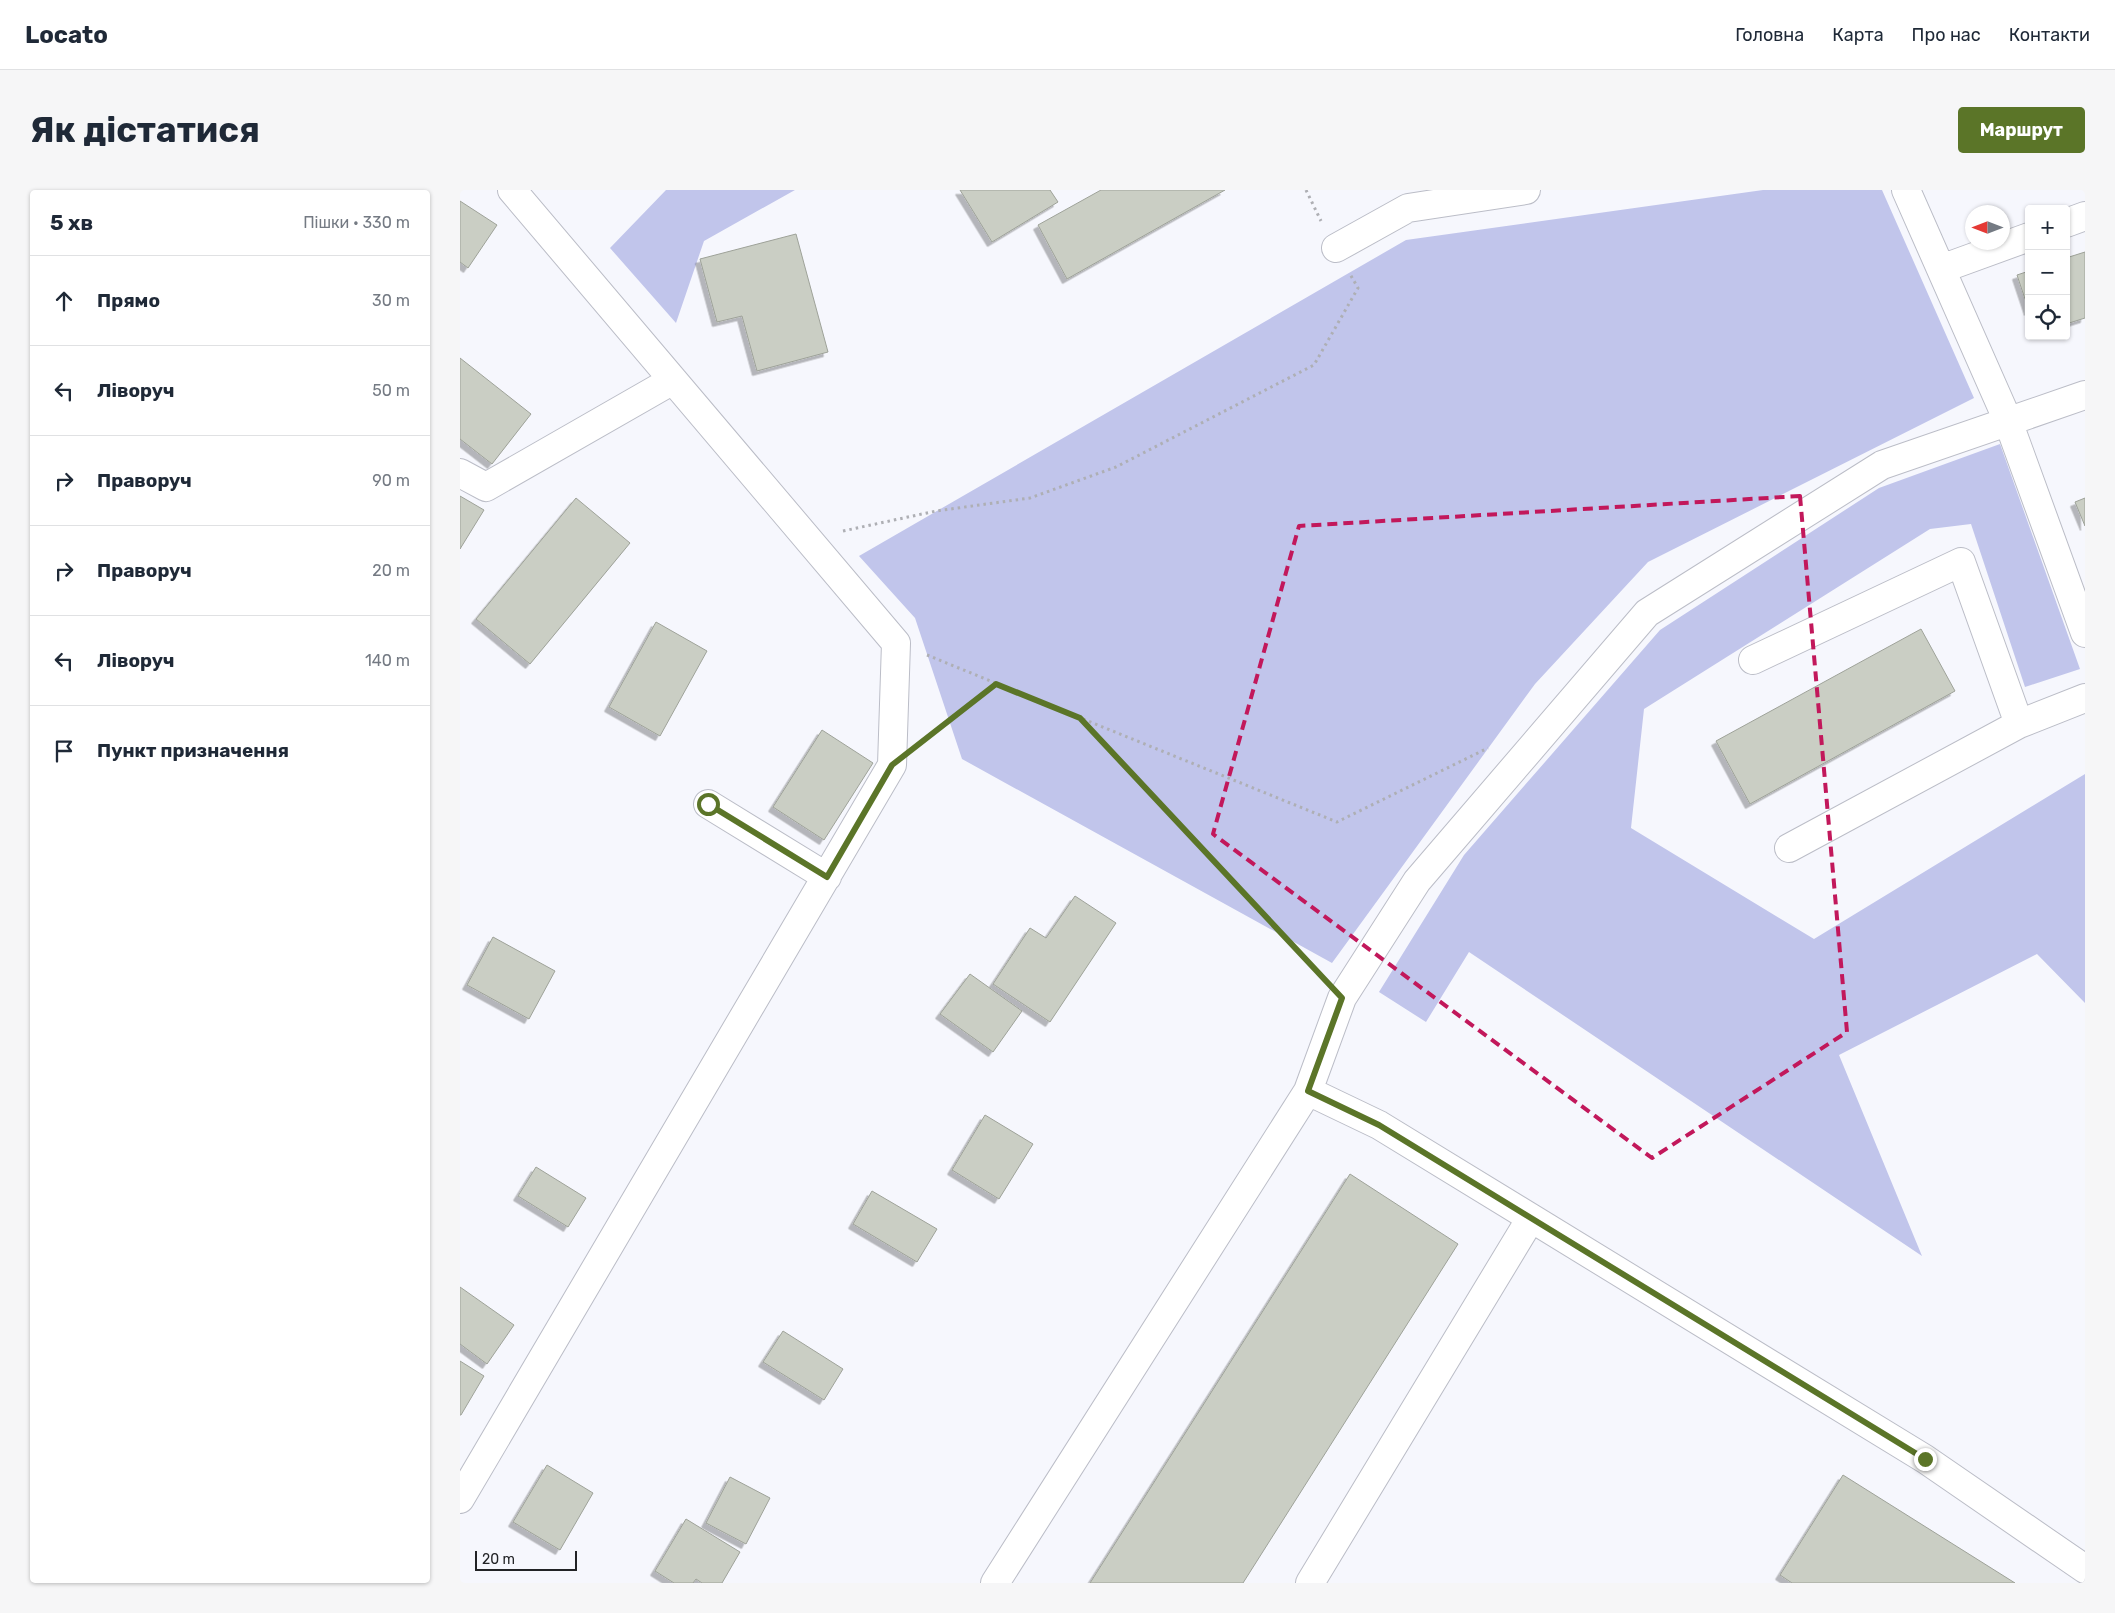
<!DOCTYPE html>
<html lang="uk">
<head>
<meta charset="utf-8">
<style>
	:root { --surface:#fff; --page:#f6f6f7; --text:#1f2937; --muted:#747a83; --line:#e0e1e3; --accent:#5b7528 }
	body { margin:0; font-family:Rubik,sans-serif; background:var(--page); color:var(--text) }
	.controls { position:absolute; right:15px; top:15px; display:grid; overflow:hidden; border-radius:5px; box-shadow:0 1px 4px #0004 }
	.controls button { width:45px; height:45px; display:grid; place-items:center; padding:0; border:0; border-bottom:1px solid var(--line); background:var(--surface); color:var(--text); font:25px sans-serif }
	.compass { position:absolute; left:1505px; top:15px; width:45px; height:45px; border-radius:50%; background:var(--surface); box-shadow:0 1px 4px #0004; rotate:270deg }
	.scale { position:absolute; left:15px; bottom:12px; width:102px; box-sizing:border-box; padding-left:5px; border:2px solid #222326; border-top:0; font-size:14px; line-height:18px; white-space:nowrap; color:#222326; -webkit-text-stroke:4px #f6f7fd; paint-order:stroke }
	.stop { position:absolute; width:15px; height:15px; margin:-11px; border:4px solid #5b7528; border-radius:50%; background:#fff }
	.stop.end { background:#5b7528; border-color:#fff; box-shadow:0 1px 5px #0008 }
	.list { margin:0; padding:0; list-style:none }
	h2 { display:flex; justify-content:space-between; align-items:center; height:65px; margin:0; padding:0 20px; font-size:21px }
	h2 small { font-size:16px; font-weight:400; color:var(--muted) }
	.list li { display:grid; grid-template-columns:32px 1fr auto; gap:15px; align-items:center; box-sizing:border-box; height:90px; padding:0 20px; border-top:1px solid var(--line) }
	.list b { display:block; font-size:19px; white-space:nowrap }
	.list em { font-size:16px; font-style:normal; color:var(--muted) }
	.icon { flex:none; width:28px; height:28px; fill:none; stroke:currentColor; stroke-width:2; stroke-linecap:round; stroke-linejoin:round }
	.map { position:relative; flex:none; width:1625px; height:1393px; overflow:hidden; border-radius:5px }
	header { display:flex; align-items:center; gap:30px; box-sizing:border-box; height:70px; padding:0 25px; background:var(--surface); border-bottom:1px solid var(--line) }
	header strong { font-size:24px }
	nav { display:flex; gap:28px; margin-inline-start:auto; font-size:18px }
	.intro { display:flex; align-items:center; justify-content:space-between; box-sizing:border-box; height:120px; padding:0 30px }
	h1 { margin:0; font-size:35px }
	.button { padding:12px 22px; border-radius:5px; background:var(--accent); color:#fff; font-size:18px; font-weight:700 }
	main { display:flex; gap:30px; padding:0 30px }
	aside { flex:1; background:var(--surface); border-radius:5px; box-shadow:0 1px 4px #0004 }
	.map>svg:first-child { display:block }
	.green { fill:#c1c5eb }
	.building { fill:#cacec4; stroke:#9ea299; filter:url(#shadow) }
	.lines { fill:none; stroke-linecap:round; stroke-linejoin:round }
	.minor-casing { stroke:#bbbdc7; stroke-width:30 }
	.path { stroke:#aeafb4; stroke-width:3; stroke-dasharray:2.5 4; stroke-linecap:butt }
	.minor { stroke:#fff; stroke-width:28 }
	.route { stroke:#5b7528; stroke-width:6 }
	.marked { fill:none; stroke:#c2185b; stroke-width:4; stroke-dasharray:10 6; stroke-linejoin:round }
</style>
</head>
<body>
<header>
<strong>Locato</strong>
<nav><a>Головна</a><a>Карта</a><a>Про нас</a><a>Контакти</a></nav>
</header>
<div class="intro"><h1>Як дістатися</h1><a class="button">Маршрут</a></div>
<main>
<aside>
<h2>5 хв<small>Пішки · 330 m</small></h2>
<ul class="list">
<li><svg class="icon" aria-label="ahead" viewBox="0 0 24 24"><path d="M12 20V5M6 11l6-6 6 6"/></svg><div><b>Прямо</b></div><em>30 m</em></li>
<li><svg class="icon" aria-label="left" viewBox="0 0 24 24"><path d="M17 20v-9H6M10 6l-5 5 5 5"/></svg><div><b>Ліворуч</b></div><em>50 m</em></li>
<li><svg class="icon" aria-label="right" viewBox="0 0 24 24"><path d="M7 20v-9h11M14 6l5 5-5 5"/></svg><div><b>Праворуч</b></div><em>90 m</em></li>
<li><svg class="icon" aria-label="right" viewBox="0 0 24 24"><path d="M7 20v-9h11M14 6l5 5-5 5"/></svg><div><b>Праворуч</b></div><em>20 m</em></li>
<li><svg class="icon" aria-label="left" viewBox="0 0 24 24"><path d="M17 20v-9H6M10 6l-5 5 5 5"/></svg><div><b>Ліворуч</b></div><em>140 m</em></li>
<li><svg class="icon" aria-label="arrive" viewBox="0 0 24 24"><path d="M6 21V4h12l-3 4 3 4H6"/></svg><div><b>Пункт призначення</b></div></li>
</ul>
</aside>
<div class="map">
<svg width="1625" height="1393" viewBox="0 0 1625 1393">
	<defs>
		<filter id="shadow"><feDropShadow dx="-4.5" dy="4.5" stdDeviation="0" flood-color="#0004"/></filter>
	</defs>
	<rect width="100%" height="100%" fill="#f6f7fd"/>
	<!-- green -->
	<path class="green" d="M206,0H335L244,51L216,133L150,58Z
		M1303,0H1422L1514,208L1188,372L1075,494L872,773L502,569L455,428L399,366L946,50Z
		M1540,254L1620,479L1565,497L1511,334L1470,339L1184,519L1171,638L1354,749L1625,584V813L1577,764L1379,865L1462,1066L1009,762L966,832L919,802L1004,665L1200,440L1419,298Z"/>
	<!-- building -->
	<path class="building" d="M500,0H590L598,12L532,52Z
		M641,0H765L607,89L578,35Z
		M0,11L37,35L8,78L0,72Z
		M336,44L368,162L297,181L282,126L257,132L240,69Z
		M1625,62V128L1606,134V68Z
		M1569,81V121L1557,85Z
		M0,168L71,224L32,274L0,249Z
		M0,306L24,320L0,359Z
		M116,308L170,353L70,474L16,429Z
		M1625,308V336L1615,312Z
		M196,432L247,461L200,546L149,517Z
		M1461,439L1495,501L1290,614L1256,551Z
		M362,540L413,573L364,650L313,617Z
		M615,706L656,733L590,832L533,794L570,738L586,748Z
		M33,747L95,781L69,829L7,795Z
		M510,784L562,821L533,862L480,824Z
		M525,925L573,954L539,1009L492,980Z
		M76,977L126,1008L108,1037L58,1006Z
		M890,984L998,1054L783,1393H630Z
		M412,1001L477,1039L457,1072L393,1034Z
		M0,1097L54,1135L27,1174L0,1154Z
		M323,1141L383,1179L364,1210L303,1172Z
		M0,1171L24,1186L1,1225H0Z
		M87,1275L133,1303L100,1360L53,1332Z
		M1383,1285L1555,1393H1332L1320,1385Z
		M270,1287L310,1308L286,1354L246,1333Z
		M226,1329L280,1362L262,1393H242L236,1389L233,1393H214L195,1381Z"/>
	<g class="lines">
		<defs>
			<path id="minor" d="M1446,0L1548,231L1625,443
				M1606,33L1625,26
				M876,58L948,18L1066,0
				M1481,79L1569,47
				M0,283L26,297L213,190
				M1293,470L1501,372L1559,534L1625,508
				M248,614L367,687
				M1329,658L1559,534
				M848,901L919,935L1465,1269L1625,1379
				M0,1309L432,575L436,453L52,0
				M535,1393L848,901L882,808L957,691L1187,423L1422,275L1625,205
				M850,1393L1071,1028"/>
		</defs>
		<!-- minor casing -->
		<use href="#minor" class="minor-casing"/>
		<!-- path -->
		<path class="path" d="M846,0L861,31
			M383,341L476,321L570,308L656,277L854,175L898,98L890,84
			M467,465L621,528L860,784
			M623,529L877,632L1028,558
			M464,550L536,494"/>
		<!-- minor -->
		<use href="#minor" class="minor"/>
	</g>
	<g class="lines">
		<!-- route -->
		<path class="route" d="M248,614L367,687L432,575L536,494L620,528L882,808L848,901L919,935L1465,1269"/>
	</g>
	<!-- marked area -->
	<path class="marked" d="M1340,306L1387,842L1192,968L753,644L839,336Z"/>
</svg>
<div class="controls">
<button>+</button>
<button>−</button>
<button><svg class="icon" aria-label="locate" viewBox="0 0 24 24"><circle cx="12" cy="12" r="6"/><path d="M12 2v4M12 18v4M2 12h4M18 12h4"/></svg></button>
</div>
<svg class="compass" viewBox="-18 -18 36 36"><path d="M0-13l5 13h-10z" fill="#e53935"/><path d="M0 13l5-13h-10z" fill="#747a83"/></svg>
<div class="scale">20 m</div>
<div class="stop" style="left:248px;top:614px"></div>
<div class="stop end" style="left:1465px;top:1269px"></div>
</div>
</main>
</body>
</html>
